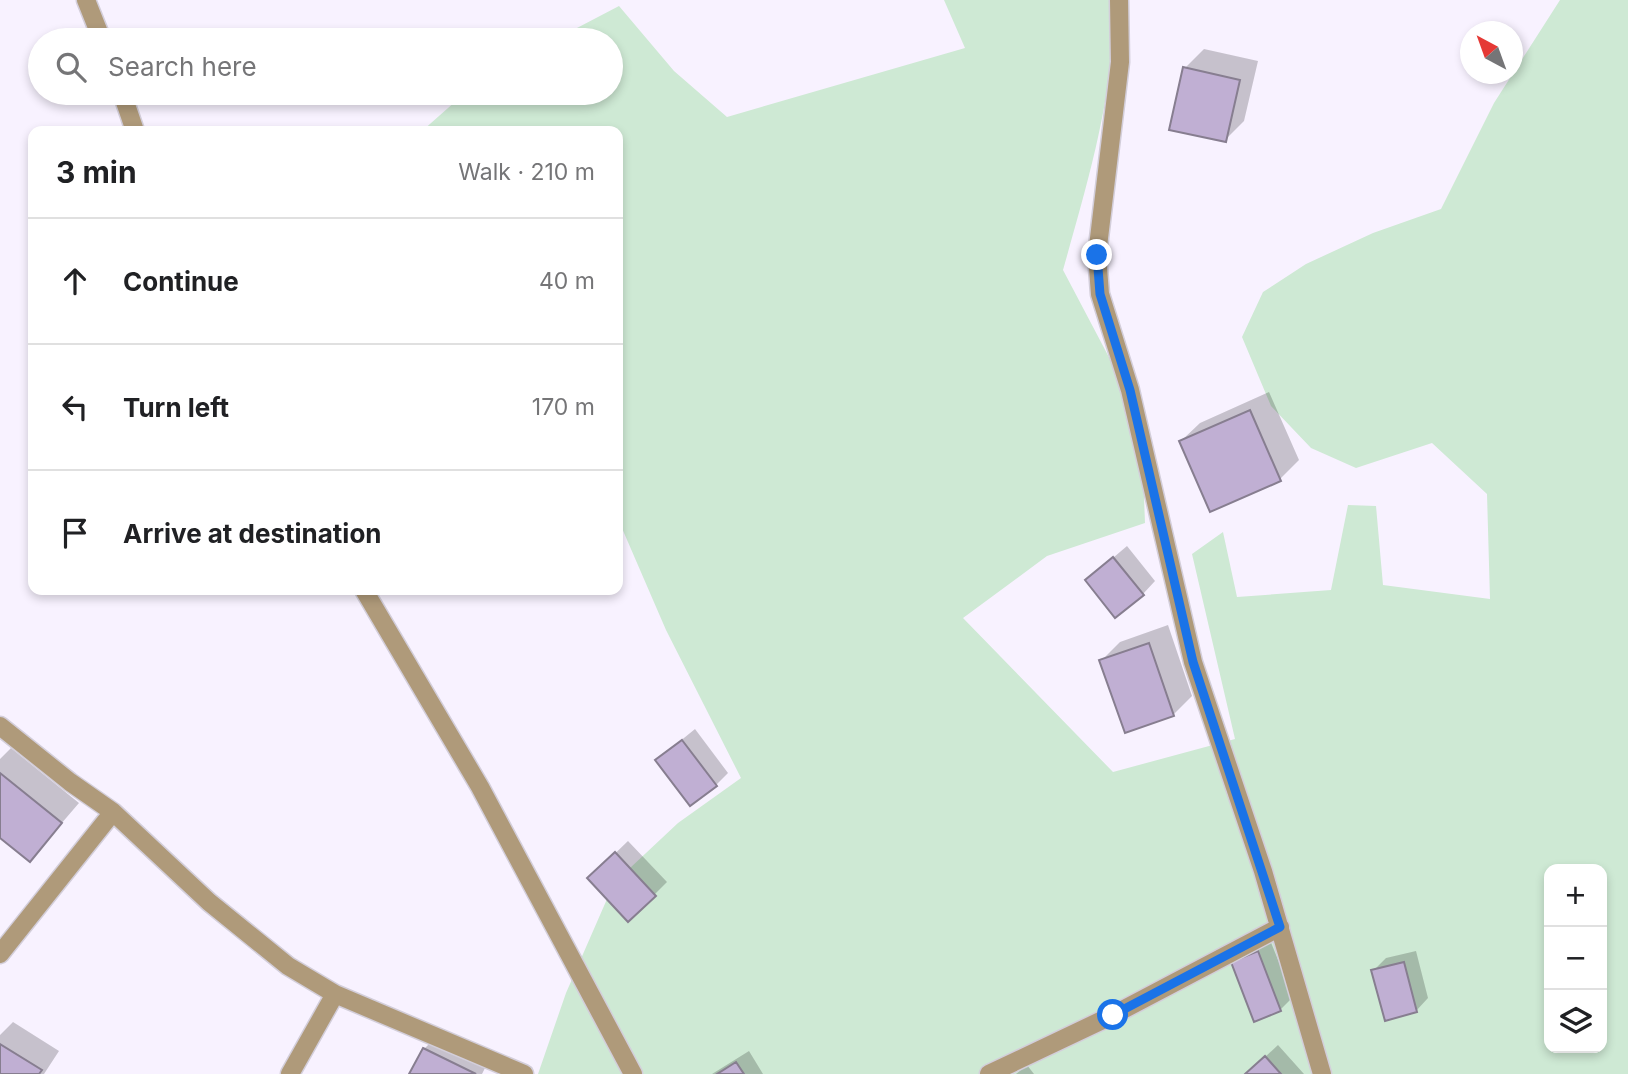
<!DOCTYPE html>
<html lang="en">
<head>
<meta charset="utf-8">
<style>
	:root { --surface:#fff; --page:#f6f6f6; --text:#202124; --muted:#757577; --line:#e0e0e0 }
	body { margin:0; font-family:Inter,sans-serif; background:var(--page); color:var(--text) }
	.controls { position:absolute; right:21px; bottom:21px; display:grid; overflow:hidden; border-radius:14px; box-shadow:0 4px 10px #0003 }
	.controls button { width:63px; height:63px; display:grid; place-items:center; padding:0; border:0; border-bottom:2px solid var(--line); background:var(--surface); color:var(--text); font:35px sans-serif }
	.compass { position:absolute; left:1460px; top:21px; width:63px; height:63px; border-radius:50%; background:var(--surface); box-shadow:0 4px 10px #0003; rotate:319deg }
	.stop { position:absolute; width:21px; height:21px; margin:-16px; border:5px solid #1a73e8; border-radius:50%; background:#fff }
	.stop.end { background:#1a73e8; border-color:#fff; box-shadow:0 2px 7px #0008 }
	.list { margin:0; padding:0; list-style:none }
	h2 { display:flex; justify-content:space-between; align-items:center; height:91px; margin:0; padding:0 28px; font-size:30px }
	h2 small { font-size:23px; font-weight:400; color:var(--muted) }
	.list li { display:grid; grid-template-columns:46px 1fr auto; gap:21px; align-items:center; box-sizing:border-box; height:126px; padding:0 28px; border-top:2px solid var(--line) }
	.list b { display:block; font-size:26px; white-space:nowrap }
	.list em { font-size:23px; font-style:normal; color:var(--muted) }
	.icon { flex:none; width:38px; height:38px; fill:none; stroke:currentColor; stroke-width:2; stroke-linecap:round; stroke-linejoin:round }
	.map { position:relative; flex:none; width:1628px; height:1074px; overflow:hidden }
	.search { position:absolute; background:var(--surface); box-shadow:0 4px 10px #0003; left:28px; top:28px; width:595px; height:77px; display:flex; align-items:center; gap:18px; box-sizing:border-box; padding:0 24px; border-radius:38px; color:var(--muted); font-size:26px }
	.panel { position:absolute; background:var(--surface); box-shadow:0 4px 10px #0003; left:28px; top:126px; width:595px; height:469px; border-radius:14px }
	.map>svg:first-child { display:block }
	.green { fill:#cee9d4; fill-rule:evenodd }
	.shadow { fill:#0003 }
	.building { fill:#c0afd3; stroke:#877e90; stroke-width:2 }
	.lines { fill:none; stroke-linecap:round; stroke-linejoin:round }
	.minor-casing { stroke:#d3ceda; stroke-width:21 }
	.minor { stroke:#af9a7a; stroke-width:18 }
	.route { stroke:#1a73e8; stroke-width:9 }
</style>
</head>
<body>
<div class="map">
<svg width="1628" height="1074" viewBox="0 0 1628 1074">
	<rect width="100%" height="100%" fill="#f8f2ff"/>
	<!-- green -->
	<path class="green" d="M944,0H1114C1115,93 1088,181 1063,270L1141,418L1145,523L1047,556L963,618L1113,772L1235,739L1192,554L1223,532L1237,597L1331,590L1348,505L1376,506L1383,585L1490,599L1487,494L1432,443L1356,468L1311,448L1271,406L1242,337L1263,292L1306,264L1373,233L1441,209L1494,103L1560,0H1628V1074H538L566,993L614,883L678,823L741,778L666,630L618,519V131H422L465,93H611V40H554L619,6L674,71L727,117L965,48ZM1549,869H1602V1048H1549Z"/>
	<!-- shadow -->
	<path class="shadow" d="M1204,49L1258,61L1244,121L1225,140L1185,68Z
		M1269,392L1299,460L1280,479L1181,441L1200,423Z
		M1127,546L1155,581L1143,594L1087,580Z
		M1168,625L1192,696L1174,714L1126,731L1101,661L1120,642Z
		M695,729L728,773L716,785L657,760Z
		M11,748L79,803L30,860L0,836V759Z
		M628,841L667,882L629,920L602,866Z
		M1270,940L1293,997L1280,1010L1233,963L1245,950Z
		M1416,951L1428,998L1416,1011L1373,971L1386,958Z
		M13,1022L59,1051L44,1074H0V1035Z
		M437,1036L488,1062L482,1074H411L424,1049Z
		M1278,1045L1304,1074H1247Z
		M749,1051L763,1074H712Z
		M1027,1065L1034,1074H1016Z"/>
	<!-- building -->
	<path class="building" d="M1183,67L1240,80L1226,142L1169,130Z
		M1250,410L1281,481L1210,512L1179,441Z
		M1113,557L1144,595L1115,618L1085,580Z
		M1149,643L1174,716L1125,733L1099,660Z
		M682,740L717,786L690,806L655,760Z
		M0,773L62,823L30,862L0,838Z
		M615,852L656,896L628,922L587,878Z
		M1258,951L1281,1011L1254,1022L1231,962Z
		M1404,962L1417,1012L1385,1021L1371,970Z
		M0,1044L42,1070L39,1074H0Z
		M423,1048L476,1074H409Z
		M1265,1056L1281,1074H1245Z
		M736,1062L744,1074H717Z"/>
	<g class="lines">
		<defs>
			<path id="minor" d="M86,0L102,40
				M1119,0L1120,62L1097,255L1100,294L1130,390L1193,662L1263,871L1322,1074
				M122,93L135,131
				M364,590L480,787L633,1074
				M0,726L70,782L113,812L209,902L288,966L335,994L524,1074
				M0,954L113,812
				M290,1074L335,994
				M989,1074L1113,1015L1280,927"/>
		</defs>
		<!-- minor casing -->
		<use href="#minor" class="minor-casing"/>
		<!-- minor -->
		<use href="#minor" class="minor"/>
	</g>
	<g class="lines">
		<!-- route -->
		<path class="route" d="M1097,255L1100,294L1130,390L1193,662L1280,927L1113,1015"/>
	</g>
</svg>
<div class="controls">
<button>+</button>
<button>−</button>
<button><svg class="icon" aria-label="layers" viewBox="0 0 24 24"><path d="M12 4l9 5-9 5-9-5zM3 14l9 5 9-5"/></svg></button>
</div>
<svg class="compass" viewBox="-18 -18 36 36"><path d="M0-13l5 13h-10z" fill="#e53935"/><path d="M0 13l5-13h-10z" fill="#757577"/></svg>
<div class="stop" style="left:1113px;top:1015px"></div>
<div class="stop end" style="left:1097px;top:255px"></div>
<div class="search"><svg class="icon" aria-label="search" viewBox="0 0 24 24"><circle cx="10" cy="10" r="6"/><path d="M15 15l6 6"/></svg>Search here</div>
<section class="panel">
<h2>3 min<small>Walk · 210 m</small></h2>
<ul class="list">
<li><svg class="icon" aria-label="ahead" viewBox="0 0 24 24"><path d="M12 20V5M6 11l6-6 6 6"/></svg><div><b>Continue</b></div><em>40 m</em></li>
<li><svg class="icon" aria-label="left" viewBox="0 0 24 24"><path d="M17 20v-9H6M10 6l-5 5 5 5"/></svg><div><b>Turn left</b></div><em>170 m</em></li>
<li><svg class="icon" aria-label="arrive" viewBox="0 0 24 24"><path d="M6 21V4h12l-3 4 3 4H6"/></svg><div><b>Arrive at destination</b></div></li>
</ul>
</section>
</div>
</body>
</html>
